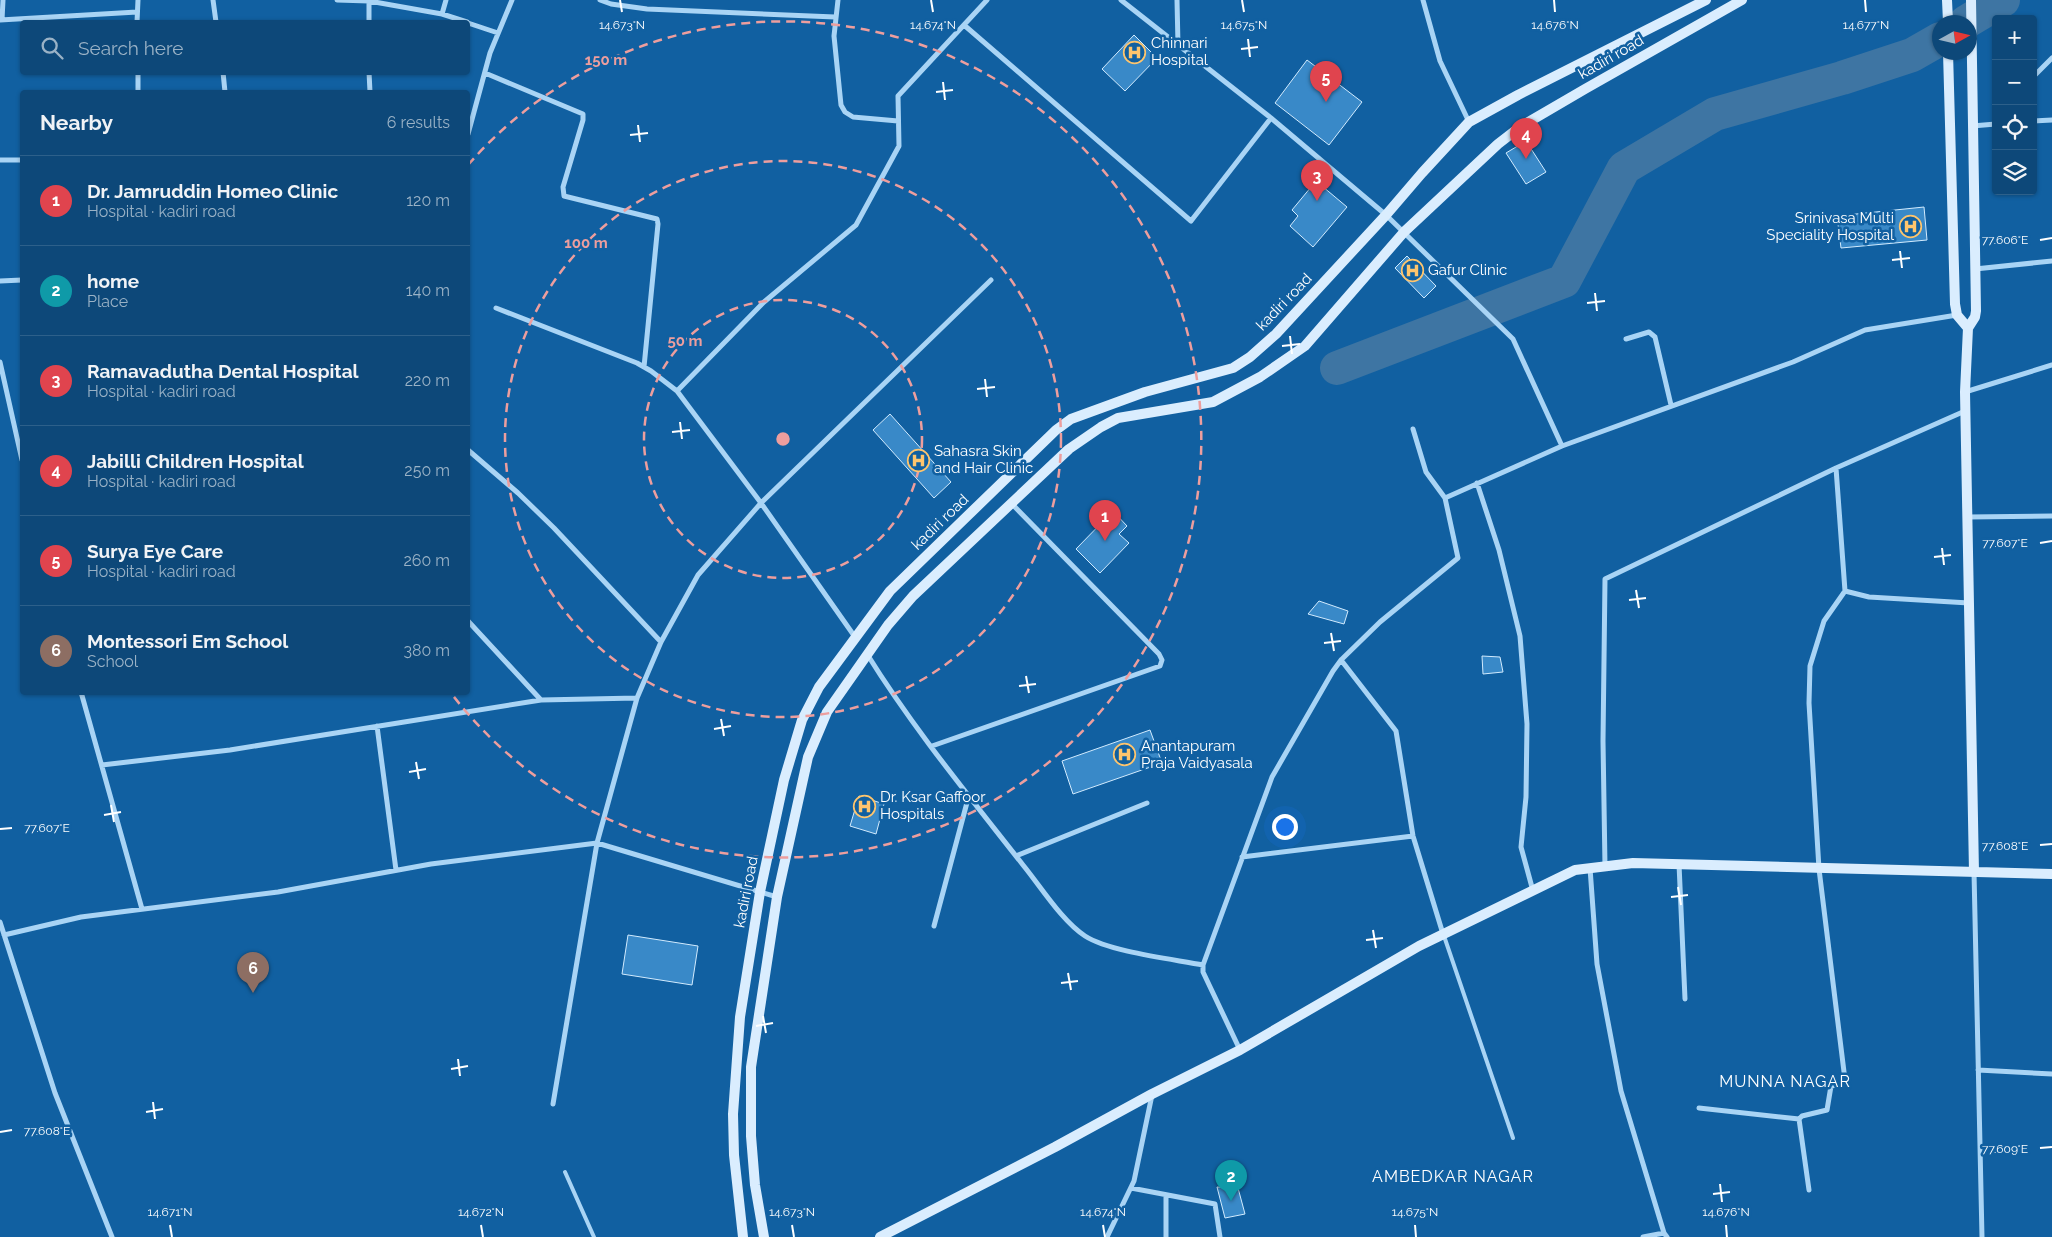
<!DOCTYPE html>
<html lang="en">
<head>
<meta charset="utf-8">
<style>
	:root { --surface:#0d4879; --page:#164f7e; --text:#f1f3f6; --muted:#9ab2c6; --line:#2d608a; --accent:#8abfa5 }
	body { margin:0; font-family:Raleway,sans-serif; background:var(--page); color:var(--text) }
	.controls { position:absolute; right:15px; top:15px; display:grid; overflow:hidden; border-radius:5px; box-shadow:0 1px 4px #0004 }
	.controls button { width:45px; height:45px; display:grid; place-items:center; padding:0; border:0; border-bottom:1px solid var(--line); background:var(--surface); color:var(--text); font:25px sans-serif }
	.compass { position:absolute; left:1932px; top:15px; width:45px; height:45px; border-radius:50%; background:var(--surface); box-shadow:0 1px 4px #0004; rotate:82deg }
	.you { position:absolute; left:1284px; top:826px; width:18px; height:18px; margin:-12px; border:4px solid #fff; border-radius:50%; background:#1a73e8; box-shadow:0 0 0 8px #1a73e833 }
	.badge { display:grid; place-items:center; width:32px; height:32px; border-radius:50%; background:var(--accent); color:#fff; font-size:16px; font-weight:700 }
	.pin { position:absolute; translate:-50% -41px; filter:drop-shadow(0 1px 2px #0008) }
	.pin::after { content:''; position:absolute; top:26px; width:18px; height:15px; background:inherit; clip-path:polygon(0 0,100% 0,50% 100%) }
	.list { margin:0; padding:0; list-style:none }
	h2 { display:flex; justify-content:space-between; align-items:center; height:65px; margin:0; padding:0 20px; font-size:21px }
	h2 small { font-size:16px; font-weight:400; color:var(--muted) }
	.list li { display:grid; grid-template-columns:32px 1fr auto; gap:15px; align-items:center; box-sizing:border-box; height:90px; padding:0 20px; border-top:1px solid var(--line) }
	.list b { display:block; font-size:19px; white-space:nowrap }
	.list p { margin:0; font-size:16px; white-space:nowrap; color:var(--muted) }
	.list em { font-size:16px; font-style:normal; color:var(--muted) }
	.icon { flex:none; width:28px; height:28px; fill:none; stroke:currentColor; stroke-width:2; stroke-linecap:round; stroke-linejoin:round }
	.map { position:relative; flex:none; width:2052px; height:1237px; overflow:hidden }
	.search { position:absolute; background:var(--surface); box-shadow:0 1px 4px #0004; left:20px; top:20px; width:450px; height:55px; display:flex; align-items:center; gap:12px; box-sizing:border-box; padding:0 18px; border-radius:5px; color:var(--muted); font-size:19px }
	.panel { position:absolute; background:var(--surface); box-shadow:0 1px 4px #0004; left:20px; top:90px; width:450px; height:605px; border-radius:5px }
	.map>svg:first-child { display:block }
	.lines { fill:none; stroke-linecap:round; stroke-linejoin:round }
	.river { stroke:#3e75a3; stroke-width:34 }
	.building { fill:#3989c8; stroke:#d2ebfe }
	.lane { stroke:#a9d4f5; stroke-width:4 }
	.street { stroke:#a9d4f5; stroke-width:5 }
	.secondary { stroke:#daedfe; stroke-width:10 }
	.ticks { fill:none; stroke:#fff; stroke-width:2 }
	.ring { fill:none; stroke:#ed9e9e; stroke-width:2.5; stroke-dasharray:9 6 }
	.labels { text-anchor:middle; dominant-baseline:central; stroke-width:5; stroke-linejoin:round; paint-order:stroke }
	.poi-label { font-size:15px; fill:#fff; stroke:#1160a1; text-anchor:start }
	.street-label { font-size:15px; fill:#fff; stroke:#1160a1 }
	.neighbourhood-label { font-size:16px; letter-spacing:1px; fill:#fff; stroke:#1160a1 }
	.ticks-label { font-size:12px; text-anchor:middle; fill:#fff; stroke:#1160a1; stroke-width:5; stroke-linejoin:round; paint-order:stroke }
	.centre { fill:#ed9e9e; stroke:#1160a1; stroke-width:2.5 }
	.ring-label { font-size:15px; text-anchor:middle; font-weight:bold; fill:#ed9e9e; stroke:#1160a1; stroke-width:5; stroke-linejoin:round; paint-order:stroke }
</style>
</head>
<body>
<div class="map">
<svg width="2052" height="1237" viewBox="0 0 2052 1237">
	<rect width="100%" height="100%" fill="#1160a1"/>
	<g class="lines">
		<!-- river -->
		<path class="river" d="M1966,22L2003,0
			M1337,368L1564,281L1624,168L1715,114L1842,78L1912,55L1940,39"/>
	</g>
	<!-- building -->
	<path class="building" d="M1134,35L1157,58L1125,91L1102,69Z
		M1307,60L1362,102L1329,145L1275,103Z
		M1526,141L1546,172L1526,184L1506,153Z
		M1316,181L1347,207L1313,247L1290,226L1298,216L1292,210Z
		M1924,207L1927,240L1841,248L1837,216Z
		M1407,256L1436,286L1424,298L1395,268Z
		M890,414L951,482L934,498L873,430Z
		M1113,511L1127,526L1119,534L1129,543L1100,573L1076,549Z
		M1319,601L1348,611L1344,624L1308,614Z
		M1482,656L1500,657L1503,672L1483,674Z
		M1150,730L1162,763L1073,794L1062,761Z
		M859,796L884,804L876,834L850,826Z
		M628,935L698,946L692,985L622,974Z
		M1217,1187L1238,1188L1245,1214L1225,1218Z"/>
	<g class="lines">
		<!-- lane -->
		<path class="lane" d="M1444,936L1513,1138
			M565,1172L594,1237"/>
		<!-- street -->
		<path class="street" d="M213,0L216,22
			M337,0L369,1
			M600,0L611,4L647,9L835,17
			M838,0L834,36L841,105L845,112L853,117L898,121
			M987,0L898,96L899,146L856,225L764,302L677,391L761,503L991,280
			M1121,0L1271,118L1386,215L1513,339L1562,446
			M1177,0L1178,45
			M1423,0L1440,61L1469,122
			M442,14L467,22
			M0,20L137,12
			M2,20L3,0
			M137,22L138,0
			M369,22V1L442,14L446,0
			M468,23L498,33
			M964,25L1191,221L1271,118
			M138,72V92
			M223,72L225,92
			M369,72L370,92
			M485,73L583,114V120L563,187L564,196L657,219L658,224L644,367
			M2033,77L2052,58
			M2033,121L2052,120
			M1972,126L1996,124
			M468,134L490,53L512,0
			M0,160H22
			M1975,269L2052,261
			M0,281L22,280
			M496,308L637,363L651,371L677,391
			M1626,339L1649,332L1655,337L1671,405
			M0,362L22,460
			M1965,392L2052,365
			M1413,429L1426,472L1445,498
			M468,450L518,493L554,528L661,642
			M1836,468L1845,591L1869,597L1969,603
			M1477,483L1499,550L1520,636L1527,724L1526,797L1521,847L1533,891
			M1968,517L2052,516
			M468,621L541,700
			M867,654C913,728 969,796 1023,865C1041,887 1062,921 1085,936C1110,952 1172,959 1203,965
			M81,692L142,909
			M377,726L396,870
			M932,746L1160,666L1162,660L1159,654L1012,504
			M102,765L230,750L541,700L637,698
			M1016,856L1147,803
			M1242,857L1413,836
			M1679,864L1685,999
			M1605,866L1603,741L1605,579L1836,468L1965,411
			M1590,868L1597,964L1621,1091L1664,1233L1667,1237
			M1974,872L1982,1237
			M0,922L55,1093L112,1237
			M934,926L969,795
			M1443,934L1413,836L1396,731L1341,660L1380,622L1458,558L1445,498L1562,446L1793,362L1865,330L1957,315
			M4,935L81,917L278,892L431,864L597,843L777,897
			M1240,1050L1203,972V965L1272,777L1333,671L1341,660
			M1978,1070L2052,1074
			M553,1104L597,843L637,698L661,642L698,575L761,503L855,637
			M1699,1108L1799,1119
			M1131,1188L1215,1204L1220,1237
			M1809,1190L1799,1119L1802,1116L1827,1110L1831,1086L1843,1084L1845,1080L1819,869L1809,703L1810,666L1824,621L1845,591
			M1166,1195V1237
			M1107,1237L1134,1181L1152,1095
			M1643,1237L1664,1233"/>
		<!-- secondary -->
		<path class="secondary" d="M1947,0L1948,22
			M1971,0L1976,311L1975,317L1968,328L1965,392L1974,872
			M1948,52L1955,304L1957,315L1968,328
			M743,1237L734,1155L733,1114L740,1017L760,892L784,780L802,720L819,687L890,591L1056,430L1071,419L1145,392L1233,368L1250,357L1276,334L1386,215L1422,173L1469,122L1518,95L1706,0
			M764,1237L755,1185L751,1136V1067L777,897L808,757L827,712L888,625L913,596L1069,449L1101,427L1118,418L1213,402L1260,377L1305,346L1404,232L1498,144L1520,127L1585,89L1742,0
			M880,1237L1055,1147L1152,1094L1240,1050L1419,946L1575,870L1633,863L2052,874"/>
	</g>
	<!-- ticks -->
	<path class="ticks" d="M620,0L622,12M931,0L933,12M1242,0L1244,12M1554,0L1555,12M1865,0L1866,12M1248,39L1250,57M1241,49L1258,47M943,82L945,100M936,92L953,90M638,125L640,142M630,135L648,133M2040,240L2052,238M1900,251L1902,268M1892,260L1910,258M1595,293L1597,311M1587,303L1605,301M1290,336L1292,354M1282,346L1300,344M985,379L987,397M977,389L995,387M680,422L682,439M672,432L690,430M2040,543L2052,541M1942,548L1944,565M1934,557L1951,555M1636,590L1639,608M1629,600L1646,598M1331,633L1334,651M1324,643L1341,641M1026,676L1029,693M1019,686L1036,684M721,719L724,736M714,729L731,726M416,762L419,779M409,772L426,769M111,805L114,822M104,815L121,812M0,829L12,828M2040,845L2052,844M1678,887L1681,905M1671,897L1688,895M1373,930L1376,948M1366,940L1383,938M1068,973L1071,990M1061,983L1078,981M763,1016L766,1033M756,1026L773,1023M458,1059L460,1076M451,1069L468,1066M153,1102L155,1119M146,1112L163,1109M0,1132L12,1130M2040,1148L2052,1147M1720,1184L1722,1202M1713,1194L1730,1192M170,1225L172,1237M481,1225L483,1237M792,1225L794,1237M1103,1225L1105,1237M1415,1225L1416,1237M1726,1225L1727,1237"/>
	<!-- distance rings -->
	<g class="ring">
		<circle cx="783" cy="439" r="139"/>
		<circle cx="783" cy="439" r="278"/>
		<path d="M468 165A418 418 0 1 1 451 693"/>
	</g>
	<!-- icons -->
	<defs>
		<symbol id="hospital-ring" viewBox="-11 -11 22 22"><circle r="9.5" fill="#1160a1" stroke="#ffc56d" stroke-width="1.5"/><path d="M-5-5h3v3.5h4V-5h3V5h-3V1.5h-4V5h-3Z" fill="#ffc56d"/></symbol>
	</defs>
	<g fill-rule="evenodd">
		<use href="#hospital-ring" x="1122" y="40" width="25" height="25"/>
		<use href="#hospital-ring" x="1898" y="214" width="25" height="25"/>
		<use href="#hospital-ring" x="1400" y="258" width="25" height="25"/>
		<use href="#hospital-ring" x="906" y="448" width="25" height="25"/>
		<use href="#hospital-ring" x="1112" y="742" width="25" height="25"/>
		<use href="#hospital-ring" x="852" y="794" width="25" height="25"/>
	</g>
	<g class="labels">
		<!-- poi labels -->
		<g class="poi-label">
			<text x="1151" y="43">Chinnari<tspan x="1151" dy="17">Hospital</tspan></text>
			<text x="1894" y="218" text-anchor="end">Srinivasa Multi<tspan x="1894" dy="17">Speciality Hospital</tspan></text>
			<text x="1428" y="270">Gafur Clinic</text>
			<text x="934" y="451">Sahasra Skin<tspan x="934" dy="17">and Hair Clinic</tspan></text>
			<text x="1141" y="746">Anantapuram<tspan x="1141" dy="17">Praja Vaidyasala</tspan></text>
			<text x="880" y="797">Dr. Ksar Gaffoor<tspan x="880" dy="17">Hospitals</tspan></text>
		</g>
		<!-- street labels -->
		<g class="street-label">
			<text transform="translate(1611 57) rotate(-30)">kadiri road</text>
			<text transform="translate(1284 302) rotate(-46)">kadiri road</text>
			<text transform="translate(940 522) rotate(-44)">kadiri road</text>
			<text transform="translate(746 892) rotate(-79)">kadiri road</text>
		</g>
		<!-- neighbourhood labels -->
		<g class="neighbourhood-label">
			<text x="1785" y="1081">MUNNA NAGAR</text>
			<text x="1453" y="1176">AMBEDKAR NAGAR</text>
		</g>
	</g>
	<g class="ticks-label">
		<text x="622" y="29">14.673°N</text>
		<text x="933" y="29">14.674°N</text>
		<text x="1244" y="29">14.675°N</text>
		<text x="1555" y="29">14.676°N</text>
		<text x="1866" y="29">14.677°N</text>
		<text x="2005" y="244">77.606°E</text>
		<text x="2005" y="547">77.607°E</text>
		<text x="47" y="832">77.607°E</text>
		<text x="2005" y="850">77.608°E</text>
		<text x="47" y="1135">77.608°E</text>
		<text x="2005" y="1153">77.609°E</text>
		<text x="170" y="1216">14.671°N</text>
		<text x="481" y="1216">14.672°N</text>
		<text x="792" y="1216">14.673°N</text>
		<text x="1103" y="1216">14.674°N</text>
		<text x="1415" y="1216">14.675°N</text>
		<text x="1726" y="1216">14.676°N</text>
	</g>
	<circle cx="783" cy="439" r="8" class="centre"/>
	<g class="ring-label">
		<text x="606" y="65">150 m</text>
		<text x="586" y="248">100 m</text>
		<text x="685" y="346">50 m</text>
	</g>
</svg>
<div class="controls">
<button>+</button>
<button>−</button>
<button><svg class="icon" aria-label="locate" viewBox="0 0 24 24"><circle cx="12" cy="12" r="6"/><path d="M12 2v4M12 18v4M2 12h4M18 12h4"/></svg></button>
<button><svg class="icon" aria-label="layers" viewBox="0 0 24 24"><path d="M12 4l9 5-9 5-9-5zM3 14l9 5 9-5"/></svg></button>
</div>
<svg class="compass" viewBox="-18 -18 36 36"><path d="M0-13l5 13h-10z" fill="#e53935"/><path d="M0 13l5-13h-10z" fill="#9ab2c6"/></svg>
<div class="you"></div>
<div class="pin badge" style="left:1105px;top:541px;background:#e0444e">1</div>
<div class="pin badge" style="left:1231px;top:1201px;background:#0f9aa8">2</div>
<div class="pin badge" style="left:1317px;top:201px;background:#e0444e">3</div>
<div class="pin badge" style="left:1526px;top:159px;background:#e0444e">4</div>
<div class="pin badge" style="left:1326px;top:102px;background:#e0444e">5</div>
<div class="pin badge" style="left:253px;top:993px;background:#8d6e63">6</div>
<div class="search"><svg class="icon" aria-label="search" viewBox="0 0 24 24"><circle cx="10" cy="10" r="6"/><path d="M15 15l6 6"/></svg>Search here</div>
<section class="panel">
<h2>Nearby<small>6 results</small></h2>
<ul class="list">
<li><span class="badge" style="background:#e0444e">1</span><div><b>Dr. Jamruddin Homeo Clinic</b><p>Hospital · kadiri road</p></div><em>120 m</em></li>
<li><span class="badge" style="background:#0f9aa8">2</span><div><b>home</b><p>Place</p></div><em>140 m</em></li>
<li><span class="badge" style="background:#e0444e">3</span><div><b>Ramavadutha Dental Hospital</b><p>Hospital · kadiri road</p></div><em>220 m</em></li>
<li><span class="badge" style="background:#e0444e">4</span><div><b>Jabilli Children Hospital</b><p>Hospital · kadiri road</p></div><em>250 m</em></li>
<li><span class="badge" style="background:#e0444e">5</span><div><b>Surya Eye Care</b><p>Hospital · kadiri road</p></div><em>260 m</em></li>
<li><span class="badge" style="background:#8d6e63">6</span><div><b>Montessori Em School</b><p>School</p></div><em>380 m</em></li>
</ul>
</section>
</div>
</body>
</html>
